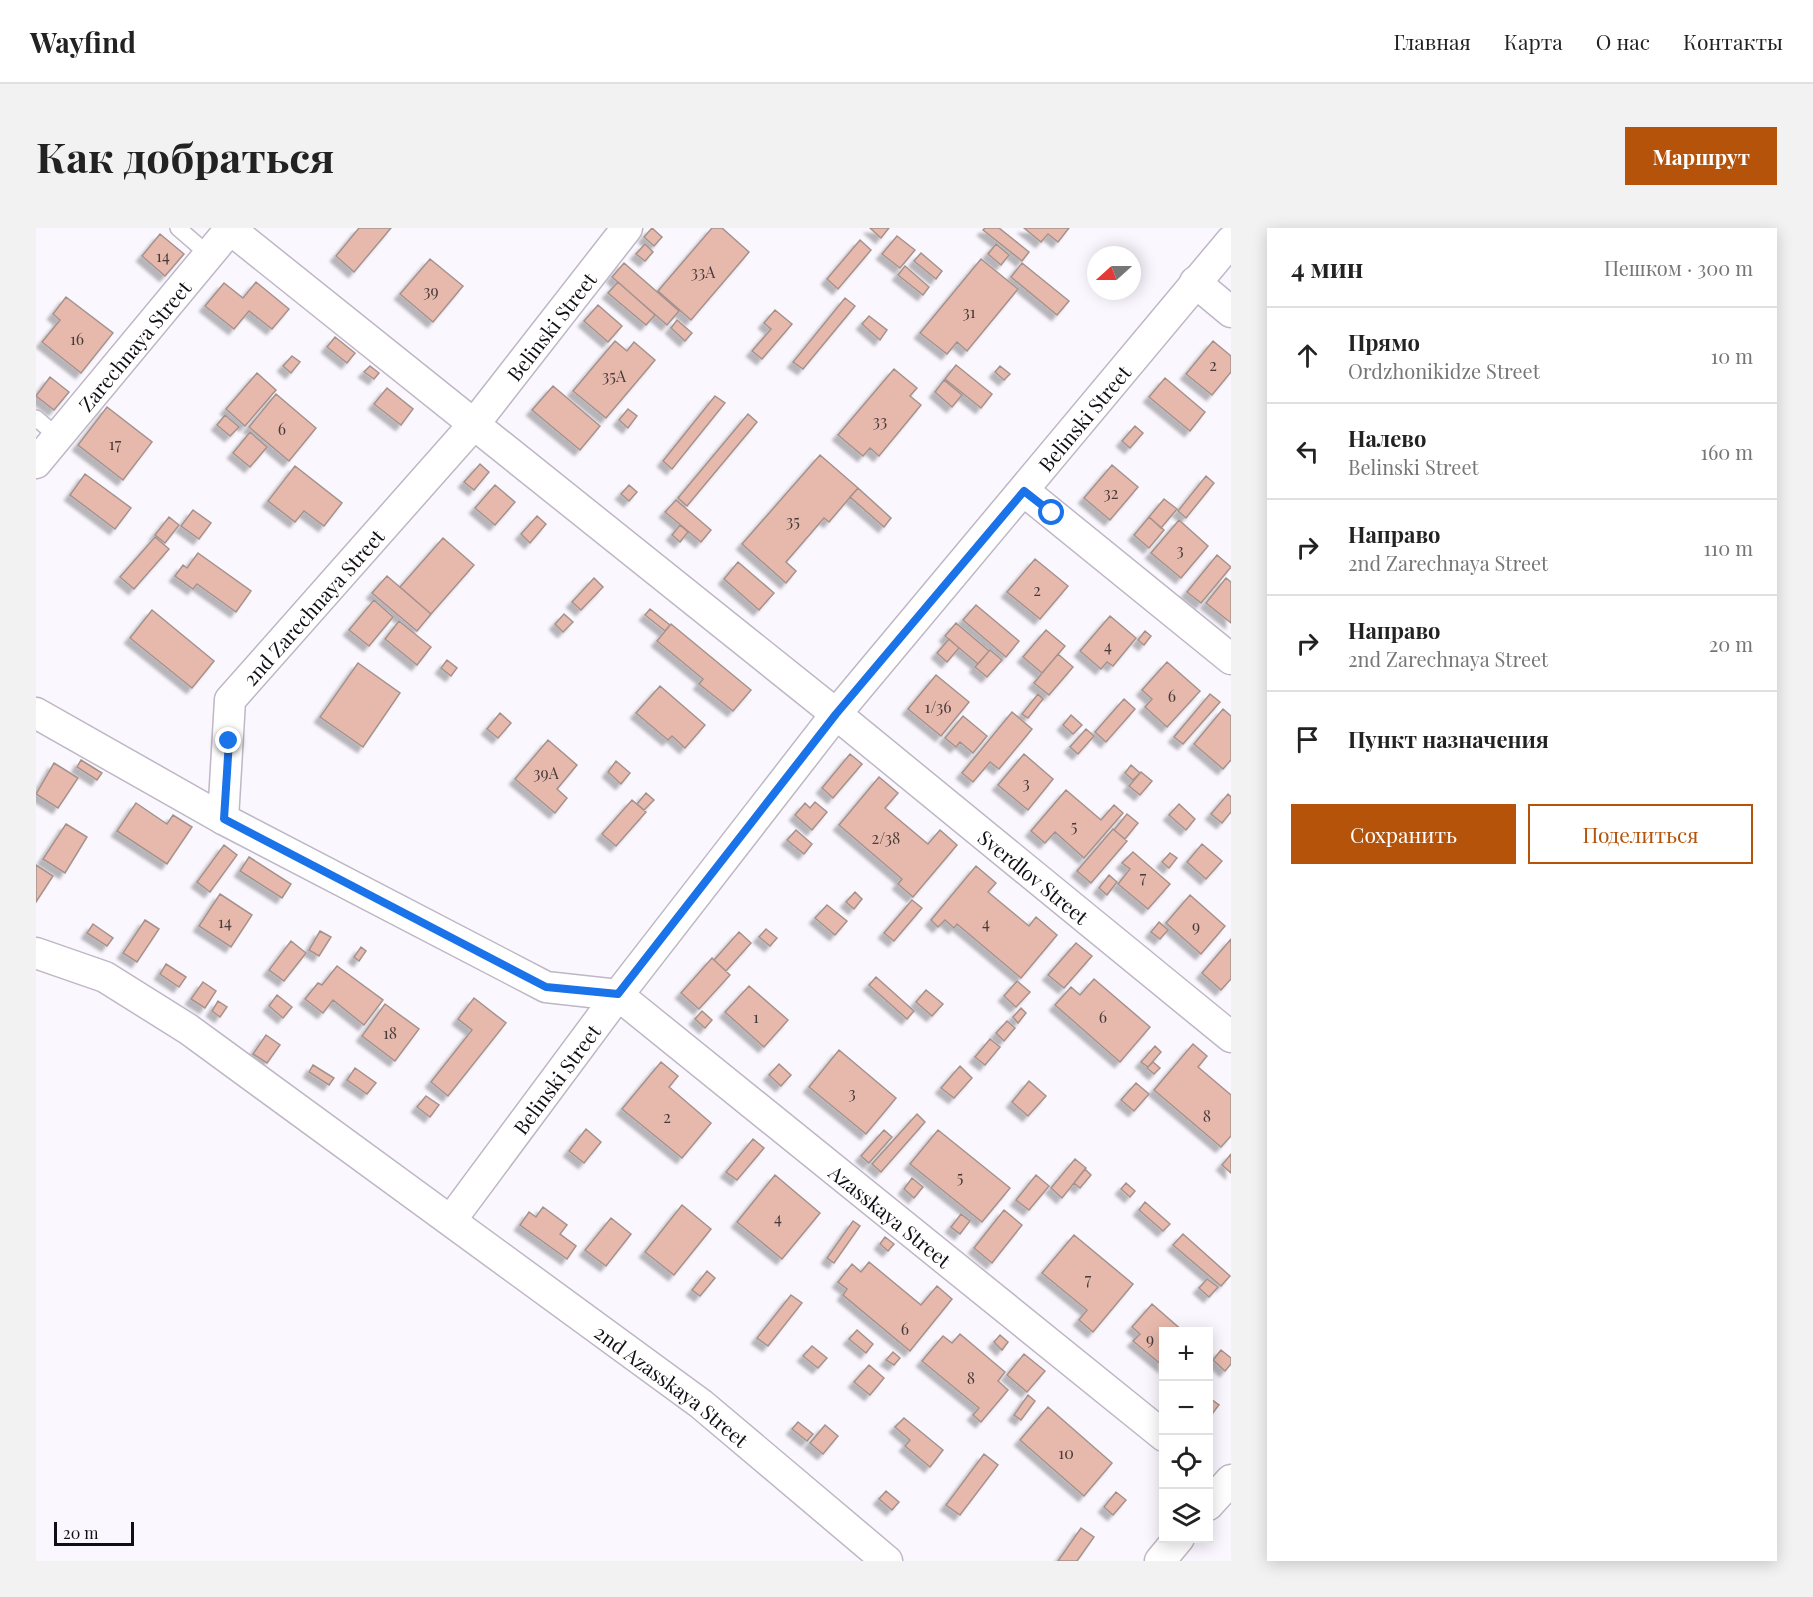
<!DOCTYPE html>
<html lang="ru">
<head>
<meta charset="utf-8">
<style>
	:root { --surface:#fff; --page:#f2f2f2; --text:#222; --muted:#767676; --line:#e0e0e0; --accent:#b45309 }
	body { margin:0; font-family:"Playfair Display",serif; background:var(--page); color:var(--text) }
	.controls { position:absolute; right:18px; bottom:18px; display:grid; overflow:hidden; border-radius:0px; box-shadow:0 3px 15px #0003 }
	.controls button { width:54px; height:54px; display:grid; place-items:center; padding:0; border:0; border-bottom:2px solid var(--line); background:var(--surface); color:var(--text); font:30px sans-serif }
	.compass { position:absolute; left:1051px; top:18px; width:54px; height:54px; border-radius:50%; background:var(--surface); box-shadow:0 3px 15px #0003; rotate:249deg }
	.scale { position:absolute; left:18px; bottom:15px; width:80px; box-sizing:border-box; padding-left:6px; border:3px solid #120f14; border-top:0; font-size:16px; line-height:21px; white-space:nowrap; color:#120f14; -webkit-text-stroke:4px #faf7fe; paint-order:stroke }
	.stop { position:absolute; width:18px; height:18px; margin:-14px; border:4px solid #1a73e8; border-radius:50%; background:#fff }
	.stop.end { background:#1a73e8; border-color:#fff; box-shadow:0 2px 6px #0008 }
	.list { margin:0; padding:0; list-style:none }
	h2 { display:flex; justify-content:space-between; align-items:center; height:78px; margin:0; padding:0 24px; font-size:26px }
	h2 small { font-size:20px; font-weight:400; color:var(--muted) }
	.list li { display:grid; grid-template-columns:39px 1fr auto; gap:18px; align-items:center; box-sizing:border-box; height:96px; padding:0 24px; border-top:2px solid var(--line) }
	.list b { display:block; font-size:22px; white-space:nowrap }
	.list p { margin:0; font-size:20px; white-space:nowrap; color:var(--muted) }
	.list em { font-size:20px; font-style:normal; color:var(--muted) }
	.actions { display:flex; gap:12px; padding:18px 24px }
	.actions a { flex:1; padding:14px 0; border:2px solid var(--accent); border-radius:0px; text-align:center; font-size:21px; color:var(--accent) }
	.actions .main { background:var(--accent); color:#fff }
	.icon { flex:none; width:33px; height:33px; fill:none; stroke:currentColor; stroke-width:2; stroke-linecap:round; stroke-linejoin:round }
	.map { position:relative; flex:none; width:1195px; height:1333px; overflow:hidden; border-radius:0px }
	header { display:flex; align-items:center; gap:36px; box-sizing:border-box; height:84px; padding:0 30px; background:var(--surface); border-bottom:2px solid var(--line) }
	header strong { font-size:28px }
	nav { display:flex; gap:33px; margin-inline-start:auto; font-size:21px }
	.intro { display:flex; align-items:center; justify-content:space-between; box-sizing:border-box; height:144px; padding:0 36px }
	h1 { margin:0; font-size:42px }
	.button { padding:15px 27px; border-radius:0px; background:var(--accent); color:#fff; font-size:21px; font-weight:700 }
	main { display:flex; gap:36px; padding:0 36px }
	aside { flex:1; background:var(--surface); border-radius:0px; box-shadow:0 3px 15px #0003 }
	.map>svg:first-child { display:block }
	.building { fill:#e7b9ac; stroke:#a5928d; stroke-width:1.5; filter:url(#shadow) }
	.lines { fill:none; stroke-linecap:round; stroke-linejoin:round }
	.service-casing { stroke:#bfb6c6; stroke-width:18 }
	.minor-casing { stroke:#bfb6c6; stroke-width:33 }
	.service { stroke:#fff; stroke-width:15 }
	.minor { stroke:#fff; stroke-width:30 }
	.route { stroke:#1a73e8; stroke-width:8 }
	.labels { text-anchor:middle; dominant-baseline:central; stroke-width:4.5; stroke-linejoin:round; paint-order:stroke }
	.number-label { font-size:16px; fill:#473a3a }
	.street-label { font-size:20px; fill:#120f14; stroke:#faf7fe }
</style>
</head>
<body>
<header>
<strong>Wayfind</strong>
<nav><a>Главная</a><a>Карта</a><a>О нас</a><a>Контакты</a></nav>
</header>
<div class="intro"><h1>Как добраться</h1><a class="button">Маршрут</a></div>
<main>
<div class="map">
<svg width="1195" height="1333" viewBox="0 0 1195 1333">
	<defs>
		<filter id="shadow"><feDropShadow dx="-5.5" dy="5.5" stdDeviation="1.5" flood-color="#0004"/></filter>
	</defs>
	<rect width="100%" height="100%" fill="#faf7fe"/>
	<!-- building -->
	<path class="building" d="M323,0H355L318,44L300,28Z
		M616,0L626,9L618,18L608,9Z
		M676,0H686L713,24L655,92L622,63Z
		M834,0H853L845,10Z
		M949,0H963L993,24L986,33L947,2Z
		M988,0H1033L1022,14L1012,6L1005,14Z
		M124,6L148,26L129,48L106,28Z
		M861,8L879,22L864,40L846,26Z
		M824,12L835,22L802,61L791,51Z
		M609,16L617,24L609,33L600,26Z
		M960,16L973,27L965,37L952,26Z
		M885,25L906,43L900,51L878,33Z
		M394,31L427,58L397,94L364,66Z
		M945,31L982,61L931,123L921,114L911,126L884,105Z
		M588,35L643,83L631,97L576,49Z
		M986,35L1033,73L1021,87L975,49Z
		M869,38L893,59L887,67L862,47Z
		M220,54L253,81L236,101L213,83L198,101L169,78L188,55L207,70Z
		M582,54L619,87L610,97L572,65Z
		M30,69L77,105L45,145L6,114L24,92L17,86Z
		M809,70L819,78L767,141L757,134Z
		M562,77L586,98L572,114L548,93Z
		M739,82L756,96L726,131L716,123L735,101L728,95Z
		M833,88L851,102L844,112L826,96Z
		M641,92L656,105L649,113L635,100Z
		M299,109L319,125L311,135L291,119Z
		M579,113L591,123L598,114L619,132L570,190L537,163Z
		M1177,113L1195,128V144L1176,167L1150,146Z
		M256,128L264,134L255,145L247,138Z
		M920,137L956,166L945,180L909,151Z
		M334,138L343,145L338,151L328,144Z
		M964,138L974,146L968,152L959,144Z
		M858,141L881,160L874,168L885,177L843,228L834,220L827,228L802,207Z
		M221,145L240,162L209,198L190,181Z
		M14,149L33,164L18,182L0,168Z
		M1129,150L1169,184L1154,203L1113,169Z
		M908,152L926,167L916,179L899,164Z
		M517,158L564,198L544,222L496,182Z
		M351,160L377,181L365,197L338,176Z
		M240,166L280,200L253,233L213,199Z
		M679,168L689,175L636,241L627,233Z
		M71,179L116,214L87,252L42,217Z
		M592,181L601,188L592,200L583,192Z
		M712,186L721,194L651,278L642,270Z
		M189,187L203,199L194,208L181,197Z
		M1099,198L1107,205L1094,220L1086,213Z
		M214,204L231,219L214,239L197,225Z
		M784,227L822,260L793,294L788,290L750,334L760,343L750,355L706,316Z
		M444,236L453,244L438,262L428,254Z
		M1076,237L1102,259L1074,292L1048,270Z
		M259,238L306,275L288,298L268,283L259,294L232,273Z
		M49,246L95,280L79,301L34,267Z
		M1170,248L1178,255L1150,290L1142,283Z
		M459,257L479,274L459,297L439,280Z
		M593,257L601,264L593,273L585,266Z
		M822,260L855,290L848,299L814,269Z
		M1128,271L1141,281L1125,300L1113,289Z
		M640,272L675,302L665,314L629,284Z
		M157,282L175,295L163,311L145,298Z
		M501,288L510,296L494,315L485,306Z
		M133,289L143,297L129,315L119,307Z
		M1113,289L1128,302L1113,320L1098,307Z
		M1143,292L1172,318L1145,350L1115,325Z
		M644,297L652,304L644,314L636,307Z
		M119,309L133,321L98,361L84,349Z
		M407,310L438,337L395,386L364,359Z
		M162,325L215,363L200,384L161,356L157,361L139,348L147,337L151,340Z
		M1181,327L1195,339L1165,375L1151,364Z
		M999,331L1032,358L1004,391L971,364Z
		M702,334L738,365L723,382L688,351Z
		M351,348L395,386L381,403L336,365Z
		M558,350L567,359L545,382L536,374Z
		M1190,350L1195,354V395L1170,375Z
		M338,372L357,389L333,418L313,402Z
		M940,377L983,413L970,429L927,392Z
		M614,381L634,397L629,403L609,387Z
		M116,382L178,433L156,460L94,410Z
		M528,386L537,394L527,404L519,396Z
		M1074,388L1100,410L1077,438L1071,434L1065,441L1044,423Z
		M363,393L395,419L381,437L349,411Z
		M920,395L953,423L942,436L909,408Z
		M635,396L715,462L697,483L663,456L667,451L621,413Z
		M1010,402L1029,418L1006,445L987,429Z
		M1109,403L1115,408L1108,417L1102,412Z
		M913,411L923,420L911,434L901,425Z
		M954,422L966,432L951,449L939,439Z
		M1022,426L1037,439L1013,467L998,455Z
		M411,432L421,440L415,448L405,440Z
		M1131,434L1164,463L1131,499L1109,479L1116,471L1106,462Z
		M322,435L364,465L327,519L284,489Z
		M900,447L933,474L905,508L872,481Z
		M624,458L669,497L649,520L636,508L632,512L600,485Z
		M1002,466L1007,471L992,490L986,486Z
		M1174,466L1184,474L1147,516L1138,509Z
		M1088,471L1099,481L1070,514L1059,504Z
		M1187,481L1195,488V532L1187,541L1158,516Z
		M976,484L996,501L963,541L954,534L937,554L926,545Z
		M464,485L475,495L462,510L451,501Z
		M1035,487L1046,497L1037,506L1027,497Z
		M927,488L951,508L937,525L924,514L920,519L909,510Z
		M1050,501L1058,508L1042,526L1034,519Z
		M512,512L541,537L521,561L531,570L519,585L479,551Z
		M814,526L826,536L797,570L786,560Z
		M988,526L1017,551L992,582L962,557Z
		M45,532L66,545L61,552L41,539Z
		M580,533L594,545L585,556L572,544Z
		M18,535L42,550L22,580L0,566Z
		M1095,537L1104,545L1097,552L1089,545Z
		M1105,544L1116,553L1104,567L1093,558Z
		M843,549L862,565L849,580L892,616L904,602L921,617L877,669L862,656L866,651L803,597Z
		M1030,562L1065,592L1078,577L1087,585L1048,630L1019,604L1009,615L995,603Z
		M610,565L618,572L608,582L601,576Z
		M1192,566L1195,569V584L1186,595L1175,586Z
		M596,572L610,584L580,618L566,606Z
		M779,574L791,584L776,602L759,587L769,575L774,580Z
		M100,575L131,596L137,587L156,599L131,636L81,603Z
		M1143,576L1159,591L1150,602L1133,587Z
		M1091,586L1102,595L1089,611L1078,602Z
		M30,596L51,609L29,645L7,631Z
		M1077,601L1091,613L1055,655L1041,643Z
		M760,602L776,616L768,626L751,612Z
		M1166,616L1186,633L1170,651L1151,634Z
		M188,617L201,627L174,664L161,654Z
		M1097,624L1134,656L1112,681L1082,656L1094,641L1086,635Z
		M1134,625L1141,630L1133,640L1126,634Z
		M213,629L255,656L246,670L204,643Z
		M0,637L17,648L0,674Z
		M940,638L960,655L952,664L993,698L1000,689L1021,707L985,750L921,696L918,700L909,692L902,699L895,692Z
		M1073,647L1081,654L1071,667L1063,660Z
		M819,664L826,671L818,681L810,674Z
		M184,666L216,687L195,719L163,698Z
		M1154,667L1189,698L1165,726L1130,695Z
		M876,672L886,680L858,713L848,705Z
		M791,677L811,693L799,707L779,690Z
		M109,692L123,701L101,734L87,725Z
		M1123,694L1132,702L1124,711L1115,704Z
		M57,696L77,710L71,718L51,705Z
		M730,701L741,710L734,718L723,709Z
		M284,703L295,709L283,728L273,722Z
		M703,704L715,715L690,743L678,732Z
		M1195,711V751L1185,762L1166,745Z
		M255,713L270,725L248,753L233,742Z
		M1040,715L1056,728L1028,760L1012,747Z
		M325,719L330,723L323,733L318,729Z
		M676,730L694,747L663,781L645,765Z
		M130,736L150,749L143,759L124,746Z
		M301,738L347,772L328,797L297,772L287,785L269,771L282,755L286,757Z
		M840,749L878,783L871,791L833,757Z
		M1058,751L1114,799L1084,834L1019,777L1035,759L1044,767Z
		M981,753L994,764L980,779L968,768Z
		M167,754L180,763L169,780L155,771Z
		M713,758L752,792L728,819L689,784Z
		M890,762L907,776L896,788L880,774Z
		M241,767L256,779L247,790L233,778Z
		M438,770L470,795L412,868L395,854L436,802L422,791Z
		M182,773L191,779L184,789L176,783Z
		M349,776L383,801L359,833L326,808Z
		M985,780L990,785L982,795L977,789Z
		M666,783L676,792L669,800L659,791Z
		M971,793L979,800L968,813L960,805Z
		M230,807L244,817L231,835L217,826Z
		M954,811L964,819L949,837L939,829Z
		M1157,816L1171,828L1162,839L1195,867V908L1185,919L1118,862Z
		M1119,818L1125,824L1112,839L1105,834Z
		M803,822L860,870L830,906L773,859Z
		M625,834L642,848L633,859L675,895L646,930L586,881Z
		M1117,834L1124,840L1118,846L1111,840Z
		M743,836L755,847L745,858L733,847Z
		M277,837L298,850L293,857L273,844Z
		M924,838L936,850L918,870L905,860Z
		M319,840L340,855L331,866L311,852Z
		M993,853L1010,868L992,888L976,874Z
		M1100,855L1113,866L1098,883L1085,872Z
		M390,868L403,877L394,889L381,879Z
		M881,886L889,894L845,944L836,936Z
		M550,901L565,914L548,935L533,923Z
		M848,902L856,909L833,935L825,928Z
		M902,902L974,960L946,994L874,936Z
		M717,911L728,920L701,952L690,944Z
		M1195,926V945L1186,937Z
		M1039,931L1050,940L1026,970L1015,960Z
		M1049,941L1055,947L1044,960L1038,955Z
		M739,947L784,985L746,1031L701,994Z
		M1000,947L1013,958L993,982L980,972Z
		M876,950L887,959L878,970L868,961Z
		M1090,955L1099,963L1094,969L1085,961Z
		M1109,974L1134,996L1127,1003L1103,982Z
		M646,977L675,1001L638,1047L609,1024Z
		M507,979L531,997L524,1006L540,1018L531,1031L484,997L493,984L500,989Z
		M968,982L986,997L956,1035L938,1020Z
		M925,986L934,993L924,1006L915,999Z
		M575,990L595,1006L570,1038L549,1022Z
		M817,993L824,998L798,1035L791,1030Z
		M1147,1006L1194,1048L1185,1058L1137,1017Z
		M1038,1007L1097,1056L1057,1104L1043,1092L1051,1082L1006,1045Z
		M849,1009L858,1016L852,1023L844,1016Z
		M833,1034L885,1077L901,1058L916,1071L874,1123L807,1067L811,1061L802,1054L816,1036L825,1044Z
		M671,1043L679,1050L664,1068L656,1062Z
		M1171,1051L1182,1059L1173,1069L1163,1060Z
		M755,1067L766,1075L732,1118L721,1110Z
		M1116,1076L1148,1104H1128V1139L1097,1113L1104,1106L1096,1099Z
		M821,1102L837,1116L830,1125L813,1111Z
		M924,1106L969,1144L962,1153L972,1162L945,1194L937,1187L943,1180L886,1133L907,1108L916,1115Z
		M964,1107L972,1114L966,1122L958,1114Z
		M776,1118L791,1130L782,1140L767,1128Z
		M1185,1122L1195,1130V1136L1189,1143L1177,1132Z
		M857,1124L864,1130L858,1137L850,1132Z
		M988,1126L1009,1143L991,1164L971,1147Z
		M833,1137L848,1150L834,1167L818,1154Z
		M992,1167L999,1173L985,1192L978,1187Z
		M1175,1171L1183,1177L1172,1191V1174Z
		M1012,1179L1076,1235L1048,1268L984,1212Z
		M868,1190L907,1222L894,1239L869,1218L874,1212L859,1199Z
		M762,1194L777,1206L771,1213L756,1201Z
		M789,1197L802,1208L787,1226L774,1215Z
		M948,1226L962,1237L924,1287L910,1277Z
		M850,1263L863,1274L856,1282L843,1271Z
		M1080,1264L1090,1272L1077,1287L1068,1279Z
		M1045,1300L1058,1309L1041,1333H1022Z"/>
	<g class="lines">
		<defs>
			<path id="service" d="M142,0L172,26
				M0,190L22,209"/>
			<g id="minor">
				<path id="s1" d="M194,1L800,486L1195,809"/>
				<path d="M1159,54L1195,84"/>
				<path id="s2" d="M0,235L195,0"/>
				<path d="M988,263L1195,431"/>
				<path id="s3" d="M0,485L187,591L510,759L582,767L1128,1208"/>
				<path id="s4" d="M187,591L194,472L439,195L591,0"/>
				<path id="s5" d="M0,725L69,749L152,801L665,1176L851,1333"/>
				<path id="s6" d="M415,992L582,767L800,486L1195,13"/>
				<path d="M1172,1277L1195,1252"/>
				<path d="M1124,1333L1143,1310"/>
			</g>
		</defs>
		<!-- service casing -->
		<use href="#service" class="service-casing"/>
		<!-- minor casing -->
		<use href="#minor" class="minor-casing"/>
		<!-- service -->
		<use href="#service" class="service"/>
		<!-- minor -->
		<use href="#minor" class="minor"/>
	</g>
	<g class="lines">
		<!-- route -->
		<path class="route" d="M193,513L188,591L510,759L582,766L800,486L988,263L1016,285"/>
	</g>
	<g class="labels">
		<!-- number labels -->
		<g class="number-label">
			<text x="127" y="27">14</text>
			<text x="667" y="43">33А</text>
			<text x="395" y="62">39</text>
			<text x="933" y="83">31</text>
			<text x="41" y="110">16</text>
			<text x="1177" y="136">2</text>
			<text x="578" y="147">35А</text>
			<text x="844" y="192">33</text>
			<text x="246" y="200">6</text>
			<text x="79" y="215">17</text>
			<text x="1075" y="264">32</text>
			<text x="757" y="292">35</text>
			<text x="1144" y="321">3</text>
			<text x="1001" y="361">2</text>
			<text x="1072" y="417">4</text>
			<text x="1136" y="467">6</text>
			<text x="902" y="478">1/36</text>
			<text x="510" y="544">39А</text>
			<text x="990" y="554">3</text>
			<text x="1038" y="597">5</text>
			<text x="850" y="609">2/38</text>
			<text x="1107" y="648">7</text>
			<text x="189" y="693">14</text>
			<text x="950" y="694">4</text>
			<text x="1160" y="697">9</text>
			<text x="720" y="788">1</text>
			<text x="1067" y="788">6</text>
			<text x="354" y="804">18</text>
			<text x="816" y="864">3</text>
			<text x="1171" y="887">8</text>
			<text x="631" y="888">2</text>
			<text x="924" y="948">5</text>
			<text x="742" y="989">4</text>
			<text x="1052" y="1050">7</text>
			<text x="869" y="1100">6</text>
			<text x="1114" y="1110">9</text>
			<text x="935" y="1149">8</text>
			<text x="1030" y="1224">10</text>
		</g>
		<!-- street labels -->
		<g class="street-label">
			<text stroke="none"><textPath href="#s4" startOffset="612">Belinski Street</textPath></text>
			<text stroke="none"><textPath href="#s2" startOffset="153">Zarechnaya Street</textPath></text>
			<text stroke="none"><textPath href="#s6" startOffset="1022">Belinski Street</textPath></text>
			<text stroke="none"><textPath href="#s4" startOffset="244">2nd Zarechnaya Street</textPath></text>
			<text stroke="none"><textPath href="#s1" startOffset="1032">Sverdlov Street</textPath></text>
			<text stroke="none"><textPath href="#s6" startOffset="176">Belinski Street</textPath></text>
			<text stroke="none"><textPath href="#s3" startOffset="1002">Azasskaya Street</textPath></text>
			<text stroke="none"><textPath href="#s5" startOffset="772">2nd Azasskaya Street</textPath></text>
		</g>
	</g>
</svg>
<div class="controls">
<button>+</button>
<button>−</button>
<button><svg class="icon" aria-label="locate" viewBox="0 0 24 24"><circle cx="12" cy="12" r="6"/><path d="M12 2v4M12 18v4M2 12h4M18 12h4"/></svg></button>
<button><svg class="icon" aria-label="layers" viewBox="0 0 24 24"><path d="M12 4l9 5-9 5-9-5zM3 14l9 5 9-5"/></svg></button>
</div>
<svg class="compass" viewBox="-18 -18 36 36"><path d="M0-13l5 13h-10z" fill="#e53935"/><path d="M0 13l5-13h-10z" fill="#767676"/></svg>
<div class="scale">20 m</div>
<div class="stop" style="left:1016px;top:285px"></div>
<div class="stop end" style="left:193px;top:513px"></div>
</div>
<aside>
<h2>4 мин<small>Пешком · 300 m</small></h2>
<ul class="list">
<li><svg class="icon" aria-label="ahead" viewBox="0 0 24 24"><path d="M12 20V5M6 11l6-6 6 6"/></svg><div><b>Прямо</b><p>Ordzhonikidze Street</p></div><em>10 m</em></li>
<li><svg class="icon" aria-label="left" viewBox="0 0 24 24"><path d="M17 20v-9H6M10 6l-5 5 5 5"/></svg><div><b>Налево</b><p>Belinski Street</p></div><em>160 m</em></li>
<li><svg class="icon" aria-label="right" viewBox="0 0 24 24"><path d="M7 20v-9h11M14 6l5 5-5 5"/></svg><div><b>Направо</b><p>2nd Zarechnaya Street</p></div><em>110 m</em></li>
<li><svg class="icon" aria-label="right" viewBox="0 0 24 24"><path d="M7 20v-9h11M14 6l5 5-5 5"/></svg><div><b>Направо</b><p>2nd Zarechnaya Street</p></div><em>20 m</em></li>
<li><svg class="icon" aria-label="arrive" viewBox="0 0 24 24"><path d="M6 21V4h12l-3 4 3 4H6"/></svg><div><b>Пункт назначения</b></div></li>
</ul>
<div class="actions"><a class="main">Сохранить</a><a>Поделиться</a></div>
</aside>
</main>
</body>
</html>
